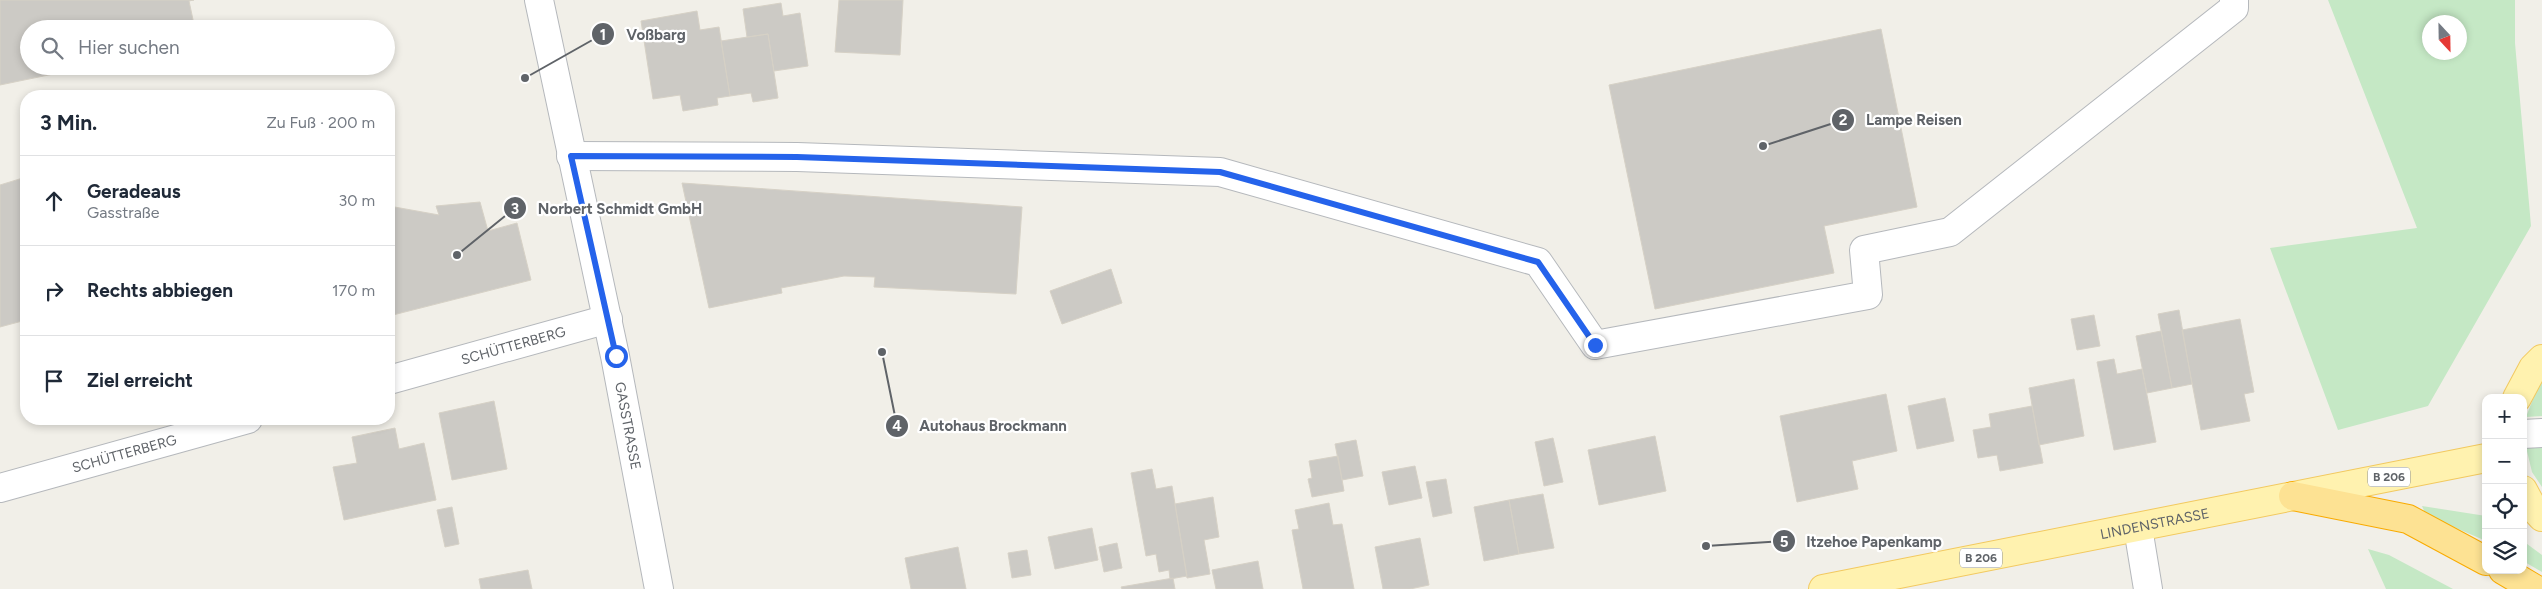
<!DOCTYPE html>
<html lang="de">
<head>
<meta charset="utf-8">
<style>
	:root { --surface:#fff; --page:#f2f2f3; --text:#1f2937; --muted:#747a83; --line:#e0e1e3 }
	body { margin:0; font-family:Figtree,sans-serif; background:var(--page); color:var(--text) }
	.controls { position:absolute; right:15px; bottom:15px; display:grid; overflow:hidden; border-radius:10px; box-shadow:0 2px 8px #0003 }
	.controls button { width:45px; height:45px; display:grid; place-items:center; padding:0; border:0; border-bottom:1px solid var(--line); background:var(--surface); color:var(--text); font:25px sans-serif }
	.compass { position:absolute; left:2422px; top:15px; width:45px; height:45px; border-radius:50%; background:var(--surface); box-shadow:0 2px 8px #0003; rotate:158deg }
	.stop { position:absolute; width:15px; height:15px; margin:-11px; border:4px solid #2563eb; border-radius:50%; background:#fff }
	.stop.end { background:#2563eb; border-color:#fff; box-shadow:0 1px 5px #0008 }
	.list { margin:0; padding:0; list-style:none }
	h2 { display:flex; justify-content:space-between; align-items:center; height:65px; margin:0; padding:0 20px; font-size:21px }
	h2 small { font-size:16px; font-weight:400; color:var(--muted) }
	.list li { display:grid; grid-template-columns:32px 1fr auto; gap:15px; align-items:center; box-sizing:border-box; height:90px; padding:0 20px; border-top:1px solid var(--line) }
	.list b { display:block; font-size:19px; white-space:nowrap }
	.list p { margin:0; font-size:16px; white-space:nowrap; color:var(--muted) }
	.list em { font-size:16px; font-style:normal; color:var(--muted) }
	.icon { flex:none; width:28px; height:28px; fill:none; stroke:currentColor; stroke-width:2; stroke-linecap:round; stroke-linejoin:round }
	.map { position:relative; flex:none; width:2542px; height:589px; overflow:hidden }
	.search { position:absolute; background:var(--surface); box-shadow:0 2px 8px #0003; left:20px; top:20px; width:375px; height:55px; display:flex; align-items:center; gap:12px; box-sizing:border-box; padding:0 18px; border-radius:28px; color:var(--muted); font-size:19px }
	.panel { position:absolute; background:var(--surface); box-shadow:0 2px 8px #0003; left:20px; top:90px; width:375px; height:335px; border-radius:20px }
	.map>svg:first-child { display:block }
	.green { fill:#c5e8c5; fill-rule:evenodd }
	.building { fill:#cccac5; stroke:#d6d1c6 }
	.lines { fill:none; stroke-linecap:round; stroke-linejoin:round }
	.minor-casing { stroke:#b5b8bc; stroke-width:30 }
	.major-casing { stroke:#f2c960; stroke-width:30 }
	.highway-casing { stroke:#f9ab00; stroke-width:30 }
	.minor { stroke:#fff; stroke-width:28 }
	.major { stroke:#fff2af; stroke-width:28 }
	.highway { stroke:#fde293; stroke-width:28 }
	.route { stroke:#2563eb; stroke-width:6 }
	.labels { text-anchor:middle; dominant-baseline:central; stroke-width:4.5; stroke-linejoin:round; paint-order:stroke }
	.shield { fill:#fff; stroke:#8f9295; stroke-width:1 }
	.shield-label { font-size:12px; font-weight:bold; fill:#5f6368 }
	.street-label { font-size:14px; fill:#5f6368; stroke:#fff }
	.leader { fill:none; stroke:#5f6368; stroke-width:2 }
	.callout-dot { fill:#5f6368; stroke:#fff; stroke-width:2 }
	.mark-label { font-size:15px; text-anchor:middle; font-weight:bold; fill:#fff }
	.callout-label { font-size:15px; text-anchor:middle; font-weight:bold; fill:#5f6368; stroke:#fff; stroke-width:4.5; stroke-linejoin:round; paint-order:stroke }
</style>
</head>
<body>
<div class="map">
<svg width="2542" height="589" viewBox="0 0 2542 589">
	<rect width="100%" height="100%" fill="#f1efe8"/>
	<!-- green -->
	<path class="green" d="M2328,0H2515V43L2531,226L2428,406L2338,430L2270,248L2417,228ZM2460,22V52H2430V22Z
		M2542,379V416L2526,417L2540,381Z
		M2542,446V487L2532,472L2526,447Z
		M2422,506L2486,516V541L2426,515Z
		M2523,541L2542,555V572L2523,561Z
		M2368,549L2389,555L2453,589H2386Z"/>
	<!-- building -->
	<path class="building" d="M0,0H194L189,1L195,29H29V66H92L0,85Z
		M839,0H903L900,55L835,52Z
		M781,3L783,16L800,13L808,66L774,71L768,34L747,37L743,9Z
		M697,11L700,30L719,27L730,96L717,98L718,105L683,111L680,95L653,99L641,21Z
		M1881,29L1917,207L1824,226L1834,273L1655,309L1609,85Z
		M768,34L778,98L753,102L751,93L730,96L721,41Z
		M26,177V320L0,327V185Z
		M682,183L1022,207L1016,294L874,287L875,277L844,276L781,288L782,293L709,308Z
		M480,202L488,231L517,223L531,280L389,316V206L439,215L436,206Z
		M1111,269L1122,303L1062,324L1050,291Z
		M2179,310L2192,384L2172,388L2158,314Z
		M2094,315L2100,346L2077,350L2071,319Z
		M2240,319L2254,392L2244,394L2250,421L2201,430L2182,330Z
		M2161,331L2172,388L2147,393L2136,336Z
		M2114,359L2117,374L2142,369L2156,442L2114,450L2097,362Z
		M2074,379L2084,436L2039,445L2029,388Z
		M1886,394L1897,451L1852,461L1858,489L1797,502L1780,416Z
		M1945,398L1954,441L1917,449L1908,406Z
		M494,401L507,469L452,480L439,413Z
		M2032,406L2043,463L2000,471L1997,455L1978,458L1973,430L1991,427L1989,414Z
		M395,428L399,449L424,443L436,500L344,520L333,467L357,463L352,437Z
		M1655,436L1666,491L1599,505L1588,450Z
		M1553,438L1563,482L1544,486L1535,442Z
		M1356,440L1363,476L1342,480L1335,444Z
		M1338,456L1344,491L1312,497L1308,479L1312,478L1309,461Z
		M1415,466L1422,498L1389,505L1382,472Z
		M1152,469L1156,489L1172,486L1187,576L1170,579L1169,570L1159,572L1156,554L1146,556L1131,473Z
		M1446,479L1452,513L1433,517L1426,482Z
		M1543,494L1554,548L1519,554L1509,500Z
		M1213,497L1219,537L1204,540L1210,574L1187,578L1175,504Z
		M1509,500L1519,554L1484,561L1474,507Z
		M1329,503L1333,525L1342,524L1354,589H1303L1292,530L1299,529L1295,510Z
		M452,507L459,544L445,547L437,510Z
		M1092,528L1098,560L1055,569L1048,537Z
		M1420,538L1429,585L1410,589H1383L1375,547Z
		M1117,543L1122,568L1104,572L1099,547Z
		M958,547L966,589H911L905,558Z
		M1027,550L1031,575L1012,578L1008,553Z
		M1258,561L1263,589H1216L1212,570Z
		M528,570L532,589H481L479,579Z
		M1173,578L1175,589H1122L1121,587Z"/>
	<g class="lines">
		<defs>
			<g id="minor">
				<path id="s1" d="M539,0L615,356L659,589"/>
				<path d="M571,156L797,157L1220,172L1538,262L1595,345L1868,295L1864,250L1950,232L2234,8V0"/>
				<path id="s2" d="M389,380L608,319"/>
				<path d="M2523,434L2542,433"/>
				<path id="s3" d="M0,488L248,419"/>
				<path d="M2138,528L2148,589"/>
			</g>
			<g id="major">
				<path d="M2517,398L2533,368L2542,359"/>
				<path d="M2523,490L2531,505L2542,517"/>
				<path id="s4" d="M1823,589L2486,458"/>
			</g>
			<path id="highway" d="M2293,496L2408,519L2486,561
				M2503,570L2535,589"/>
		</defs>
		<!-- minor casing -->
		<use href="#minor" class="minor-casing"/>
		<!-- major casing -->
		<use href="#major" class="major-casing"/>
		<!-- highway casing -->
		<use href="#highway" class="highway-casing"/>
		<!-- minor -->
		<use href="#minor" class="minor"/>
		<!-- major -->
		<use href="#major" class="major"/>
		<!-- highway -->
		<use href="#highway" class="highway"/>
	</g>
	<g class="lines">
		<!-- route -->
		<path class="route" d="M616,356L571,156L797,157L1220,172L1538,262L1595,345"/>
	</g>
	<g class="labels">
		<!-- shield labels -->
		<g class="shield">
			<rect x="2368" y="467.5" width="42" height="19" rx="4"/>
			<rect x="1960" y="548.5" width="42" height="19" rx="4"/>
		</g>
		<g class="shield-label">
			<text x="2389" y="477">B 206</text>
			<text x="1981" y="558">B 206</text>
		</g>
		<!-- street labels -->
		<g class="street-label">
			<text stroke="none"><textPath href="#s2" startOffset="129">SCHÜTTERBERG</textPath></text>
			<text stroke="none"><textPath href="#s1" startOffset="435">GASSTRASSE</textPath></text>
			<text stroke="none"><textPath href="#s3" startOffset="129">SCHÜTTERBERG</textPath></text>
			<text stroke="none"><textPath href="#s4" startOffset="338">LINDENSTRASSE</textPath></text>
		</g>
	</g>
	<!-- callouts -->
	<path class="leader" d="M525 78L603 34M1763 146L1843 120M457 255L515 208M882 352L897 426M1706 546L1784 541"/>
	<g class="callout-dot">
		<circle cx="525" cy="78" r="5"/>
		<circle cx="1763" cy="146" r="5"/>
		<circle cx="457" cy="255" r="5"/>
		<circle cx="882" cy="352" r="5"/>
		<circle cx="1706" cy="546" r="5"/>
		<circle cx="603" cy="34" r="12"/>
		<circle cx="1843" cy="120" r="12"/>
		<circle cx="515" cy="208" r="12"/>
		<circle cx="897" cy="426" r="12"/>
		<circle cx="1784" cy="541" r="12"/>
	</g>
	<g class="mark-label">
		<text x="603" y="40">1</text>
		<text x="1843" y="125">2</text>
		<text x="515" y="214">3</text>
		<text x="897" y="431">4</text>
		<text x="1784" y="547">5</text>
	</g>
	<g class="callout-label">
		<text x="656" y="40">Voßbarg</text>
		<text x="1914" y="125">Lampe Reisen</text>
		<text x="620" y="214">Norbert Schmidt GmbH</text>
		<text x="993" y="431">Autohaus Brockmann</text>
		<text x="1874" y="547">Itzehoe Papenkamp</text>
	</g>
</svg>
<div class="controls">
<button>+</button>
<button>−</button>
<button><svg class="icon" aria-label="locate" viewBox="0 0 24 24"><circle cx="12" cy="12" r="6"/><path d="M12 2v4M12 18v4M2 12h4M18 12h4"/></svg></button>
<button><svg class="icon" aria-label="layers" viewBox="0 0 24 24"><path d="M12 4l9 5-9 5-9-5zM3 14l9 5 9-5"/></svg></button>
</div>
<svg class="compass" viewBox="-18 -18 36 36"><path d="M0-13l5 13h-10z" fill="#e53935"/><path d="M0 13l5-13h-10z" fill="#747a83"/></svg>
<div class="stop" style="left:616px;top:356px"></div>
<div class="stop end" style="left:1595px;top:345px"></div>
<div class="search"><svg class="icon" aria-label="search" viewBox="0 0 24 24"><circle cx="10" cy="10" r="6"/><path d="M15 15l6 6"/></svg>Hier suchen</div>
<section class="panel">
<h2>3 Min.<small>Zu Fuß · 200 m</small></h2>
<ul class="list">
<li><svg class="icon" aria-label="ahead" viewBox="0 0 24 24"><path d="M12 20V5M6 11l6-6 6 6"/></svg><div><b>Geradeaus</b><p>Gasstraße</p></div><em>30 m</em></li>
<li><svg class="icon" aria-label="right" viewBox="0 0 24 24"><path d="M7 20v-9h11M14 6l5 5-5 5"/></svg><div><b>Rechts abbiegen</b></div><em>170 m</em></li>
<li><svg class="icon" aria-label="arrive" viewBox="0 0 24 24"><path d="M6 21V4h12l-3 4 3 4H6"/></svg><div><b>Ziel erreicht</b></div></li>
</ul>
</section>
</div>
</body>
</html>
